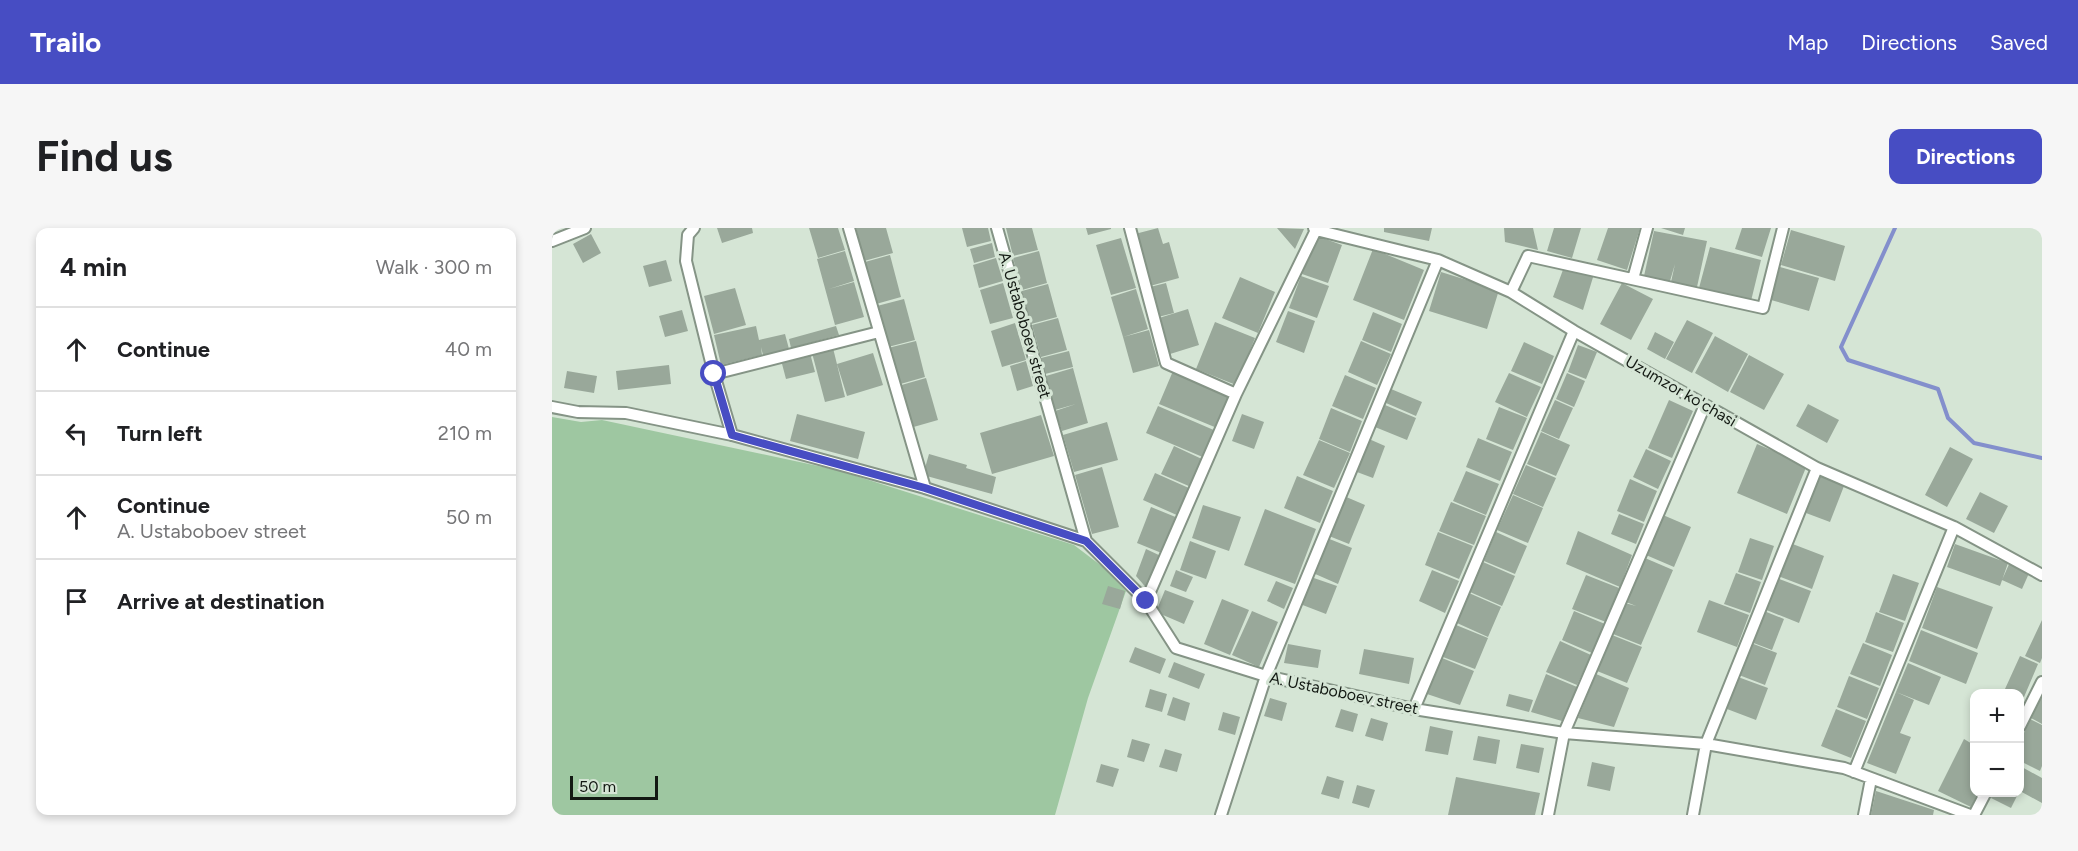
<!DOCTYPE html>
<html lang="en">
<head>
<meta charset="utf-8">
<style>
	:root { --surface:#fff; --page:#f6f6f6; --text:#202124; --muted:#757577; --line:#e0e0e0; --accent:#474dc3 }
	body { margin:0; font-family:Figtree,sans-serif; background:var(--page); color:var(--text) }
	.controls { position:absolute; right:18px; bottom:18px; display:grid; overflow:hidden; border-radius:12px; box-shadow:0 3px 9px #0003 }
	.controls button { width:54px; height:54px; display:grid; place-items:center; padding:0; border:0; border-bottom:2px solid var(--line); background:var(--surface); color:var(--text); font:30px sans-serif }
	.scale { position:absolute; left:18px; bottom:15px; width:88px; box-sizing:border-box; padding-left:6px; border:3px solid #131913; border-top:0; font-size:16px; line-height:21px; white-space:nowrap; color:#131913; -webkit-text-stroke:4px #d5e5d5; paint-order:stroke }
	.stop { position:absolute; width:18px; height:18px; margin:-14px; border:4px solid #474dc3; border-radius:50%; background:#fff }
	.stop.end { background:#474dc3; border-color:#fff; box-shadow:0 2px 6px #0008 }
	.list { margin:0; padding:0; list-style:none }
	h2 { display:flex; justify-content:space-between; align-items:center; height:78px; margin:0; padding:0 24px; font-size:26px }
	h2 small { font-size:20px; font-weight:400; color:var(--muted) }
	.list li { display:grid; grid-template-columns:39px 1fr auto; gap:18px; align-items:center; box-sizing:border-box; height:84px; padding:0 24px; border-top:2px solid var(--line) }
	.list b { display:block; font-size:22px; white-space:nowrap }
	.list p { margin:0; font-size:20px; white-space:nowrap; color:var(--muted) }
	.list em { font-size:20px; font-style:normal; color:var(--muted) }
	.icon { flex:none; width:33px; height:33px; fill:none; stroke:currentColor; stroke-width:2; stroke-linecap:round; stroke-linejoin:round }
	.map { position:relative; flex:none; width:1490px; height:587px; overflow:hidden; border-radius:12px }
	header { display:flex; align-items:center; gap:36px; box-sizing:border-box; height:84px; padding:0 30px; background:var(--accent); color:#fff }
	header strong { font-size:28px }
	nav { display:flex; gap:33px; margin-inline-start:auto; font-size:21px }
	.intro { display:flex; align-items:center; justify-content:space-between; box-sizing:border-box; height:144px; padding:0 36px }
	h1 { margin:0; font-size:42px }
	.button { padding:15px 27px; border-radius:12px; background:var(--accent); color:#fff; font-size:21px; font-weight:700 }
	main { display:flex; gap:36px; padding:0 36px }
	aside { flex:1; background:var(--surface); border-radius:12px; box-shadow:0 3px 9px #0003 }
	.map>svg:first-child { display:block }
	.green { fill:#9ec7a1 }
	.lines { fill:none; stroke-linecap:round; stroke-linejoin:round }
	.stream { stroke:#838fcc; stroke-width:4 }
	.building { fill:#99a89a }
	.minor-casing { stroke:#859486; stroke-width:14 }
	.minor { stroke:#fff; stroke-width:10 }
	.route { stroke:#474dc3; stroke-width:8 }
	.labels { text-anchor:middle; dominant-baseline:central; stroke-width:6; stroke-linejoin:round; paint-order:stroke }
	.street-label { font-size:16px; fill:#131913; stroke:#d5e5d5 }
</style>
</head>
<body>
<header>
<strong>Trailo</strong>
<nav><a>Map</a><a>Directions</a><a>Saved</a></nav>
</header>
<div class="intro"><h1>Find us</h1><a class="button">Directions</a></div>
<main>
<aside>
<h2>4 min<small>Walk · 300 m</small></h2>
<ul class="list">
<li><svg class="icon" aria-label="ahead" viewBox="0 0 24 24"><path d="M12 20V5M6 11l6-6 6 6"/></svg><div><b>Continue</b></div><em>40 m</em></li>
<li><svg class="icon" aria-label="left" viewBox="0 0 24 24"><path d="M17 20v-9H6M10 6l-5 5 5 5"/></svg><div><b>Turn left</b></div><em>210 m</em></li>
<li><svg class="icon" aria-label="ahead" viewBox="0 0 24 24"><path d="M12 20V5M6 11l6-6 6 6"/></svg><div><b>Continue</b><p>A. Ustaboboev street</p></div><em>50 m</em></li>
<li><svg class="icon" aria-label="arrive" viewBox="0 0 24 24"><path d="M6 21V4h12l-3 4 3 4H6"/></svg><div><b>Arrive at destination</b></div></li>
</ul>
</aside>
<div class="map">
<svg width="1490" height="587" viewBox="0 0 1490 587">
	<rect width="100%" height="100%" fill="#d5e5d5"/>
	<!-- green -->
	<path class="green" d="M0,189L29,194L50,192L285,242L522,317L551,339L574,363L536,470L503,587H0Z"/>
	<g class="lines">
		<!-- stream -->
		<path class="stream" d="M1343,0L1289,119L1296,132L1386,161L1396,190L1422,215L1490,230"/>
	</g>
	<!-- building -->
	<path class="building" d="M165,0H200L201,5L170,15Z
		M257,0H286L293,22L266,30Z
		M304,0H334L341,25L312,33Z
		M410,0H436L439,13L415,19Z
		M454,0H480L486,22L461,28Z
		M534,0H559V1L536,7Z
		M606,0L611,16L617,14L627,50L598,58L583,6Z
		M725,0L752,1L743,21Z
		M832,0H880L877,13L832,4Z
		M952,0H981L986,22L953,14Z
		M1002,0H1029L1020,30L995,23Z
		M1056,0H1088L1075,42L1045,32Z
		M1109,0H1133L1131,7Z
		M1190,0H1219L1210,29L1183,21Z
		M1239,2L1293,18L1283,53L1229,37Z
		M1102,3L1155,13L1145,59L1119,54L1123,36L1118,53L1092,48Z
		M39,6L49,25L31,35L21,16Z
		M765,8L790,17L776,55L750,46Z
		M569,10L584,60L559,67L544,17Z
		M440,15L443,29L422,35L418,21Z
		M1158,19L1209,32L1199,73L1147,60Z
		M821,21L872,42L852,92L801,72Z
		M293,23L302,53L277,61L302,54L312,89L283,97L265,31Z
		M487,23L495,55L470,62L461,30Z
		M338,27L349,69L324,76L313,34Z
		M444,30L451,53L427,60L421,37Z
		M114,32L120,53L97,59L91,38Z
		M1012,39L1042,46L1031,82L1001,69Z
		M1228,39L1267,50L1257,83L1219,72Z
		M889,44L947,62L935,101L877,83Z
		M749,48L777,58L765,90L737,80Z
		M688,49L723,64L706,105L670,90Z
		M451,55L461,90L438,96L428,62Z
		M614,55L622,85L606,89L598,59Z
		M1070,55L1101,71L1079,112L1048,96Z
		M496,56L505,89L479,96L470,63Z
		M183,60L194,97L162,106L152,68Z
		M584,61L596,101L571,109L559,69Z
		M352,71L363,112L336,119L325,78Z
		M636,81L647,117L618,126L607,90Z
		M130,82L136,103L113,109L107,88Z
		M736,83L763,93L752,125L724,114Z
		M821,84L850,96L839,124L810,112Z
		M506,90L515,122L489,129L480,97Z
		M1135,92L1161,105L1140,145L1114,131Z
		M663,94L703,110L684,157L644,141Z
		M463,95L474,132L450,139L439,103Z
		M204,98L207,112L233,106L237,121L211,127L209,119L210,127L169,137L162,107Z
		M284,98L287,107L239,120L237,111Z
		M597,102L607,138L581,145L571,109Z
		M1103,104L1122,114L1113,131L1095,121Z
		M1163,108L1196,126L1176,164L1143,145Z
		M364,113L373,149L345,157L336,120Z
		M809,113L839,126L825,157L796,144Z
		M972,114L1002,128L990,156L959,143Z
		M1026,117L1045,124L1034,151L1016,144Z
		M281,120L293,169L273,174L260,125Z
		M517,123L521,139L493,146L489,130Z
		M258,125L263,144L234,151L229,132Z
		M321,125L331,157L295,168L285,136Z
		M1197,127L1232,146L1212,182L1178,164Z
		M474,133L481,158L465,163L458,138Z
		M117,137L119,156L66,162L64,143Z
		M521,140L536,195L510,203L503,183L524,176L503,182L494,148Z
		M15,143L45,148L42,165L12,160Z
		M621,143L679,168L665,200L607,176Z
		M957,145L989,159L975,189L943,174Z
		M1015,145L1033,153L1022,179L1004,171Z
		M793,147L824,160L811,191L780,178Z
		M374,150L386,192L358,200L346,158Z
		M839,161L870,174L864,188L834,175Z
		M1003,172L1021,180L1007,211L989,203Z
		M1117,172L1141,183L1120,230L1096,220Z
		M1256,176L1287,192L1275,215L1244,198Z
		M833,177L864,190L855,212L823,199Z
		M606,178L664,203L653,230L594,205Z
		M947,179L975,190L961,222L934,211Z
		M779,180L810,193L798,224L767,211Z
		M245,186L313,204L306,231L238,213Z
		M690,186L712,194L702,221L680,213Z
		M489,187L502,228L440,246L428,205Z
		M555,194L566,232L522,244L511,207Z
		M989,204L1018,217L1004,248L975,236Z
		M926,210L960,224L948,253L914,239Z
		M817,211L833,218L821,250L805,244Z
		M767,212L798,225L782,260L751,247Z
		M1205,216L1255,237L1235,286L1185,265Z
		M622,218L652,232L639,259L609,246Z
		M1398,219L1421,231L1395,279L1373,267Z
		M1094,221L1119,233L1106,261L1081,249Z
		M377,226L415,237L414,240L444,249L440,266L371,247Z
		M974,237L1004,250L991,279L961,266Z
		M550,239L567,299L540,306L523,247Z
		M914,243L947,256L934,287L901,273Z
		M603,245L639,261L627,288L591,272Z
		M745,248L781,263L768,295L732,280Z
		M1267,248L1292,258L1278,294L1254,285Z
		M1078,251L1105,263L1092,294L1065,283Z
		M1428,264L1456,278L1442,305L1414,291Z
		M961,267L991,280L976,315L945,302Z
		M792,268L813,277L797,316L777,308Z
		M899,274L934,288L922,317L887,303Z
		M651,277L689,289L677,323L640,310Z
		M599,279L626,290L612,326L585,315Z
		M713,281L764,301L743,356L692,337Z
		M1067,286L1092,296L1084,316L1059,306Z
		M1111,287L1139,299L1122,339L1094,327Z
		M1026,303L1080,327L1068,359L1014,336Z
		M886,304L921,318L907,351L873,337Z
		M944,304L975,318L963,346L932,333Z
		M775,310L800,320L786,356L761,345Z
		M1198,310L1222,318L1210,352L1186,344Z
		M638,313L664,323L654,351L628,342Z
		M1238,315L1272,328L1260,361L1226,348Z
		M1403,316L1456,335L1448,358L1395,339Z
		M594,321L611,329L597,363L584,348Z
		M1093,330L1121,342L1089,417L1061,406L1073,375L1084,378L1074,374Z
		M931,334L963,348L950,378L918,364Z
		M1458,334L1478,343L1470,361L1450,352Z
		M624,342L641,349L634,364L618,358Z
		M880,342L907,353L893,385L867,373Z
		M1184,345L1209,354L1198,385L1172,376Z
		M1341,346L1367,355L1353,393L1327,384Z
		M1034,347L1067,360L1054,394L1020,381Z
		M759,349L785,358L774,386L748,376Z
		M1225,350L1259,363L1247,395L1212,381Z
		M724,353L741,360L732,381L715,373Z
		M556,358L573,363L568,381L550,376Z
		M1385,359L1441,379L1425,421L1370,400Z
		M613,362L642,373L632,396L604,384Z
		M917,365L949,379L936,409L905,395Z
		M670,371L697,382L678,427L652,416Z
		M1157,372L1197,387L1185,419L1145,404Z
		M700,383L726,394L707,439L680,427Z
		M1022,383L1053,396L1040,425L1010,412Z
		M1212,383L1232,391L1220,422L1199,414Z
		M1324,384L1352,395L1341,424L1313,414Z
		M1490,392V430L1488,435L1473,428Z
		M904,397L936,410L923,441L891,429Z
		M1369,402L1426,425L1414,456L1357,433Z
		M1060,407L1090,419L1075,455L1045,443Z
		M1008,413L1039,427L1025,457L994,444Z
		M1199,415L1225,425L1213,457L1187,447Z
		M1311,415L1340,427L1328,458L1298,446Z
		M736,416L769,422L766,440L732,435Z
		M583,419L614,431L608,446L577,434Z
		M812,421L862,430L857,456L807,446Z
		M1468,428L1486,436L1472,469L1468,466L1453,461Z
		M890,430L922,443L908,477L875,466Z
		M622,434L653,446L647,461L616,449Z
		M1356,435L1389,449L1377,477L1344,464Z
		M994,446L1025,459L1010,493L979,484Z
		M1044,446L1077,460L1062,499L1026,490Z
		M1297,448L1327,460L1315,491L1285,479Z
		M1186,449L1216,460L1204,492L1175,481Z
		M598,461L615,466L610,484L593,479Z
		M1344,464L1362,472L1348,505L1359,509L1344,546L1315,535Z
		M957,466L981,472L977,484L954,478Z
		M1490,468V496L1479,490Z
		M621,469L638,475L633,493L615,487Z
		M718,470L735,475L730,493L712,488Z
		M789,481L806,486L801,504L783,499Z
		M1284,481L1314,493L1299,530L1269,518Z
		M671,484L688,489L683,507L666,502Z
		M819,490L836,495L831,513L813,508Z
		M1478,491L1490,497V538L1488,543L1468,533V514Z
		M878,498L901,503L896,527L873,523Z
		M926,508L948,512L944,536L921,532Z
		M580,511L598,516L592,534L575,529Z
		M1412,511L1422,517V564H1426L1419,579L1386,563Z
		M969,516L992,520L987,545L964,540Z
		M613,521L630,526L625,544L607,539Z
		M1040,534L1063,539L1058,563L1035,558Z
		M549,536L567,541L561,559L544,554Z
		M1468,538L1490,550V575L1468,563Z
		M775,548L792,553L787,571L769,566Z
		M904,549L988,565L983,587H896Z
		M805,557L823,562L817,580L800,575Z
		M1324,563L1382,582L1381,587H1319Z
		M1441,564H1467L1459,580L1439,570Z"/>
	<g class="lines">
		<defs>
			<path id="minor" d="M142,0L136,7L134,33L162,146L180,207
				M297,0L373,260
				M445,0L534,313L594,373L624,420L714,448L862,481L1012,505L1154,516L1292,540L1418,587
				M578,0L614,135L684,166
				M762,0L764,2L886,32L959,64L1022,103L1265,240L1402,299L1490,347
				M0,13L33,0
				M1081,51L1095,0
				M959,64L976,28L1211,80L1231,0
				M162,146L327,104
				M0,179L26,184L74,185L180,207L373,260L534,313
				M594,373L684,166L764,2
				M862,481L1022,103
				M1468,498L1490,454
				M1302,544L1402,299
				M669,587L714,448L886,32
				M996,587L1012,505L1153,177
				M1141,587L1154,516L1265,240
				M1312,587L1319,551
				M1422,587L1434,564"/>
		</defs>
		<!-- minor casing -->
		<use href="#minor" class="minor-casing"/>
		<!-- minor -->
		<use href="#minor" class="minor"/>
	</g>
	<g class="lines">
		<!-- route -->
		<path class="route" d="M162,146L180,207L373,260L534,313L594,373"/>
	</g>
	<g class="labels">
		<!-- street labels -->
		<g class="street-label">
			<text transform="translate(473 97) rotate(74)">A. Ustaboboev street</text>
			<text transform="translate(1129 163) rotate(30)">Uzumzor ko'chasi</text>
			<text transform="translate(792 465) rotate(12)">A. Ustaboboev street</text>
		</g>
	</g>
</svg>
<div class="controls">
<button>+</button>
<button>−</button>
</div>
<div class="scale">50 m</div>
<div class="stop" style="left:162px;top:146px"></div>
<div class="stop end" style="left:594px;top:373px"></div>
</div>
</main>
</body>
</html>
